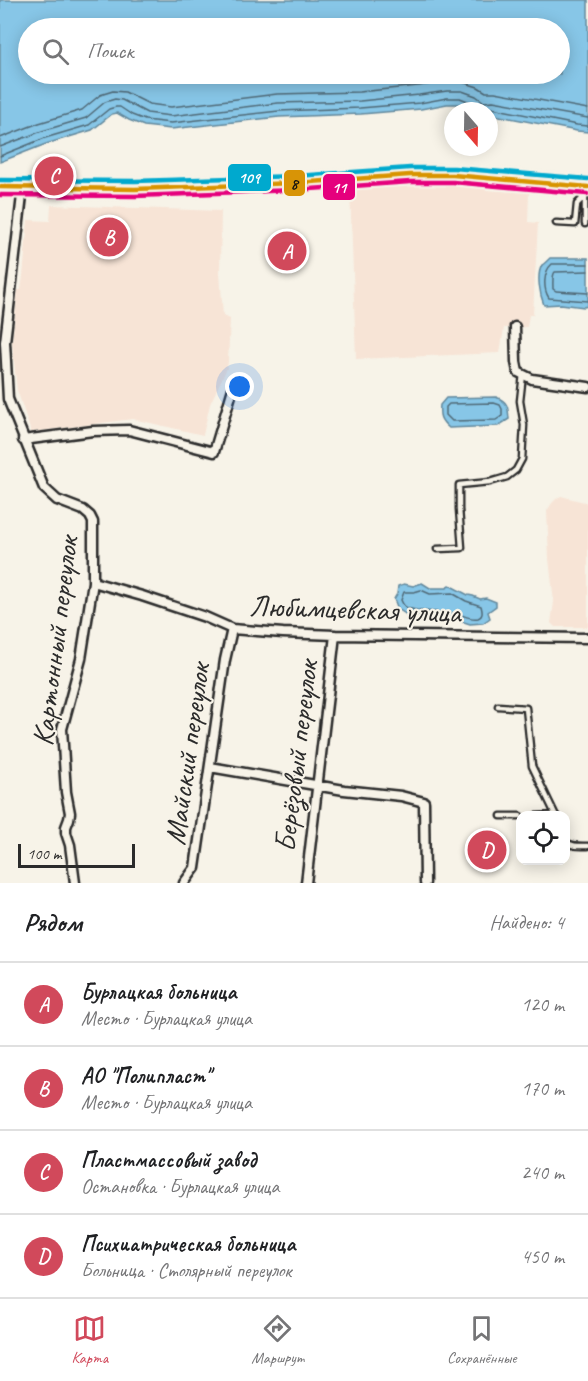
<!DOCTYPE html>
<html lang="ru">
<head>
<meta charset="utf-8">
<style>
	:root { --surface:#fff; --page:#f6f6f6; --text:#202124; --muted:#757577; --line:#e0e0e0; --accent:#d1495b }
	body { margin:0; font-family:Caveat,sans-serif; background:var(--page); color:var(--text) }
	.controls { position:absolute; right:18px; bottom:18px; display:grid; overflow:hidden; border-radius:12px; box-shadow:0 3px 15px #0003 }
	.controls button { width:54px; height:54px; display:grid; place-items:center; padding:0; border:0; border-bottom:2px solid var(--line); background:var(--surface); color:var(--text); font:30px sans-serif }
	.compass { position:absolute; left:444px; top:102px; width:54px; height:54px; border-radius:50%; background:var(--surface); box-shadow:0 3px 15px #0003; rotate:160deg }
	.scale { position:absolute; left:18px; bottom:15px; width:117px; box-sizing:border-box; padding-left:6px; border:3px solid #2b2b2b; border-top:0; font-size:16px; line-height:21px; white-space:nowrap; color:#2b2b2b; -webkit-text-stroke:4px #f7f3e8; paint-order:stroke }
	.you { position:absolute; left:240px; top:387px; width:21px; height:21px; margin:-15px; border:4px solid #fff; border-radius:50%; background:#1a73e8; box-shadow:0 0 0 9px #1a73e833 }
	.badge { display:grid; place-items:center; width:39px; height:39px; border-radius:50%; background:var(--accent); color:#fff; font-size:20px; font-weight:700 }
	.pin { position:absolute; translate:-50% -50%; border:3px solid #fff; box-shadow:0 2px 6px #0006 }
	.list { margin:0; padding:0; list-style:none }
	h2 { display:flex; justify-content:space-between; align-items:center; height:78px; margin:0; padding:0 24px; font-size:26px }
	h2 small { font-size:20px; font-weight:400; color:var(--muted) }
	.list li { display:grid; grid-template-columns:39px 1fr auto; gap:18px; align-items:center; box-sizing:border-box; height:84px; padding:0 24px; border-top:2px solid var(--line) }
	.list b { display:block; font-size:22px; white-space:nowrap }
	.list p { margin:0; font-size:20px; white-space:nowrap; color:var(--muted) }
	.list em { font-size:20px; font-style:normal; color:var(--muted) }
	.icon { flex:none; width:33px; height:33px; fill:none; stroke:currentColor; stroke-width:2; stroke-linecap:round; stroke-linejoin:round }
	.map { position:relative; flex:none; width:588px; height:883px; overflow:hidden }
	.search { position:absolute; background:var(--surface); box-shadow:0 3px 15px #0003; left:18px; right:18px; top:18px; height:66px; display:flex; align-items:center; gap:15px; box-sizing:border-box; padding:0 21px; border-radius:33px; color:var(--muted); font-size:22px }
	.sheet { height:414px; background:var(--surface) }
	nav { display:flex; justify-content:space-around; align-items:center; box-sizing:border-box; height:84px; border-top:2px solid var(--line); background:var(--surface); font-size:16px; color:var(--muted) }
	nav a { display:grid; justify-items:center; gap:3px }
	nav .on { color:var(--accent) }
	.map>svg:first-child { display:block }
	.built { fill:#f7e4d6 }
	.water { fill:#87c6e7; stroke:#62889c; stroke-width:1.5; fill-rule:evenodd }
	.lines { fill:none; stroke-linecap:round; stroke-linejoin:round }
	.shore { stroke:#506976; stroke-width:1.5 }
	.service-casing { stroke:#2b2b2b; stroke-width:9 }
	.minor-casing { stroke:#2b2b2b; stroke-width:13 }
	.secondary-casing { stroke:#2b2b2b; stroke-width:16 }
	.service { stroke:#f7f3e8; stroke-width:4.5 }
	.minor { stroke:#f7f3e8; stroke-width:8 }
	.secondary { stroke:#f7f3e8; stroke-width:12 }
	.bus-1-casing { stroke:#f7f3e8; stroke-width:9 }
	.bus-2-casing { stroke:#f7f3e8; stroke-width:9 }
	.bus-3-casing { stroke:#f7f3e8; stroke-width:9 }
	.bus-1 { stroke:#d89406; stroke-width:4.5 }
	.bus-2 { stroke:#e5007d; stroke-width:4.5 }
	.bus-3 { stroke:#00a9ce; stroke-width:4.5 }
	.labels { text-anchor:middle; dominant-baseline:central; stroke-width:4.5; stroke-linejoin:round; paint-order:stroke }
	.street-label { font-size:30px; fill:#2b2b2b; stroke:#f7f3e8 }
	.line-badge { stroke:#f7f3e8; stroke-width:2 }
	.badge-label { font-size:16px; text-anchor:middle; font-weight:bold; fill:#fff }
	.pale-badge-label { font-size:16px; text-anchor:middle; font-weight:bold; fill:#111 }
</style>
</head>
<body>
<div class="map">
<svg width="588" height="883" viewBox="0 0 588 883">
	<rect width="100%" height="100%" fill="#f7f3e8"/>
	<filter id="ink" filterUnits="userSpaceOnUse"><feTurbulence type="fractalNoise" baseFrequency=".0167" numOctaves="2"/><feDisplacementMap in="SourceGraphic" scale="12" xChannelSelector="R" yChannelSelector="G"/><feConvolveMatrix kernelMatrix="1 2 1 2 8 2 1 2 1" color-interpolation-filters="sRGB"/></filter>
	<g filter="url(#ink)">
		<!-- built -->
		<path class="built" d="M431,180L485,186L486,190L529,193L528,222L538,223L533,315H529L527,327L504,328L500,353L356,359L350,187Z
			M51,205L221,211L220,272L223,316L230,319L228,361L227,368L210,404L203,435L133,419L31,432L17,390L12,342L18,290H21L23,276L28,220L50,221Z
			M561,496L588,503V627H555L551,623L554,602L549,559L547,511L552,503L557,498Z"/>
		<!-- water -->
		<path class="water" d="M0,0H588V132L577,131L489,114V111H479L458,104H447L421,109L361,114L279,117L171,129L144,126L129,120L117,113L112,114L92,130L46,144L0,162ZM560,28V74H28V28Z
			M550,258H588V306L584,307L561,304L544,305C540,295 536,275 542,265C543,265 549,259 550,258Z
			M496,397C508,402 508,406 509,419L498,426L449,428C440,420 439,416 440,405L446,398Z
			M422,583L430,588H447L449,585L468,595L473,596L480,599L486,598L496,602V606L488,612L490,618L483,623L470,624L455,619L407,615L398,609L394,599L397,594L398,586L404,584L413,586Z"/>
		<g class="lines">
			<!-- shore -->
			<path class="shore" d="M485,111L492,108L577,125L588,126
				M0,138L39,123L82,110L100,95L113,91L125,92L149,104L171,107L277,94L359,92L418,86L446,82H462L478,87L486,92H495L588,109
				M0,147L42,131L86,118L105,102L115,99L122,100L147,113L171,116L278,103L360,101L419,95L447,91H462L476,96L484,102L493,101L588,118
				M0,156L45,138L89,125L109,109L116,107H120L132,115L145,120L171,123L279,111L360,108L420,103L447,98H460L473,103L476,106L477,111
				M588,264H552C543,272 543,289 549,298L588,301
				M588,271L555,272C552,275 553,284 553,289L556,291L588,293
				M494,403L500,405L502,409V416L496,420L452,421L446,415V407L449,404Z
				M421,590L430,594L452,593L466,601L481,606C482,610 484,616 478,618C470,620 462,614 454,613C440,611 425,613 411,609C405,608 403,605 401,600L404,592H414Z"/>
			<defs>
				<path id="service" d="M585,196V224
					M556,223L575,224L577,204L585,196L586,189
					M437,549L462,548L459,509V485L490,482L507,477L516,470L522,459L524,425L520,401L523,374
					M498,706L526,708L532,766L556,816
					M501,816H520
					M535,816L556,815
					M566,842C572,847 580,846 588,846"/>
				<path id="minor" d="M23,187L5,342L8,399L44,488L57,500L83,510L90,516L93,522V582L81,659L62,729L66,792L70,813L69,819L66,827V833L70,845L75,883
					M515,327L516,362L518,372L532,379L588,387
					M23,440L93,431L129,430L214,452L235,382
					M93,582L142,596L205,617L232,629L283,633L335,635L588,638
					M210,767L344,790L401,796L424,802L425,883
					M184,883L195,868L225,660L232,629
					M306,883L335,635"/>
				<path id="secondary" d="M0,187L135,189L296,183L410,175H453L588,187"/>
			</defs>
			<!-- service casing -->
			<use href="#service" class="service-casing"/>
			<!-- minor casing -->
			<use href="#minor" class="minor-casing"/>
			<!-- secondary casing -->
			<use href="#secondary" class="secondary-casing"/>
			<!-- service -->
			<use href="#service" class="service"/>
			<!-- minor -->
			<use href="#minor" class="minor"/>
			<!-- secondary -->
			<use href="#secondary" class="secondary"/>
			<defs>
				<path id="bus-1" d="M0,187L135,189L296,183L410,175H453L588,187"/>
				<path id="bus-2" d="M0,195L135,196L296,190L410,182H453L587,194"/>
				<path id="bus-3" d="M0,180L135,181L296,176L410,168H454L588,179"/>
			</defs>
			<!-- bus-1 casing -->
			<use href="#bus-1" class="bus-1-casing"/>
			<!-- bus-2 casing -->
			<use href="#bus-2" class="bus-2-casing"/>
			<!-- bus-3 casing -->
			<use href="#bus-3" class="bus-3-casing"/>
			<!-- bus-1 -->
			<use href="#bus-1" class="bus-1"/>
			<!-- bus-2 -->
			<use href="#bus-2" class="bus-2"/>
			<!-- bus-3 -->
			<use href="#bus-3" class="bus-3"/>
		</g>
	</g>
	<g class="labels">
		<!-- street labels -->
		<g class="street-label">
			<text transform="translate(355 609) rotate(2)">Любимцевская улица</text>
			<text transform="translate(55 641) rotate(-83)">Картонный переулок</text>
			<text transform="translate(187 754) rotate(-82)">Майский переулок</text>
			<text transform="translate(296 756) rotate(-83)">Берёзовый переулок</text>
		</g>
	</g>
	<g class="line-badge">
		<rect x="227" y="163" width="45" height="29" rx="6" fill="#00a9ce"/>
		<rect x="283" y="169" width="23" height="28" rx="6" fill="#d89406"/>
		<rect x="322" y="173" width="34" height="28" rx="6" fill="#e5007d"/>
	</g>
	<g class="badge-label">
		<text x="249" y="183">109</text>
		<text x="339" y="193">11</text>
	</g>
	<g class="pale-badge-label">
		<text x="294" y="189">8</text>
	</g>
</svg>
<div class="controls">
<button><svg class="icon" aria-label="locate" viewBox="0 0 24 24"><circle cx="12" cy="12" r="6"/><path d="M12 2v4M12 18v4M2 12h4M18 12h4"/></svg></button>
</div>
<svg class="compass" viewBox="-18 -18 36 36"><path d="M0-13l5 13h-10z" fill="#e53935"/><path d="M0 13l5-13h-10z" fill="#757577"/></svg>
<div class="scale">100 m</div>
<div class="you"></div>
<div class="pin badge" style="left:287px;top:251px">A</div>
<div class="pin badge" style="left:109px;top:237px">B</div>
<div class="pin badge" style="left:54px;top:176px">C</div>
<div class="pin badge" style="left:487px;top:850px">D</div>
<div class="search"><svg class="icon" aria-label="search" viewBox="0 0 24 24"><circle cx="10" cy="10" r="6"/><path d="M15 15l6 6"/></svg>Поиск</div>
</div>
<section class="sheet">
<h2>Рядом<small>Найдено: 4</small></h2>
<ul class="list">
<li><span class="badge">A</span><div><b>Бурлацкая больница</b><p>Место · Бурлацкая улица</p></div><em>120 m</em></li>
<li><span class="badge">B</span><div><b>АО &quot;Полипласт&quot;</b><p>Место · Бурлацкая улица</p></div><em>170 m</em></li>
<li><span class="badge">C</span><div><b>Пластмассовый завод</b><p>Остановка · Бурлацкая улица</p></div><em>240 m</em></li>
<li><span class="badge">D</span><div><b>Психиатрическая больница</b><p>Больница · Столярный переулок</p></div><em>450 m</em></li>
</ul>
</section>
<nav>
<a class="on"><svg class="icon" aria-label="map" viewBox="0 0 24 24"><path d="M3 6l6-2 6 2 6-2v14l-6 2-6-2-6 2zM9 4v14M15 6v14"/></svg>Карта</a>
<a><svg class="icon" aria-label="directions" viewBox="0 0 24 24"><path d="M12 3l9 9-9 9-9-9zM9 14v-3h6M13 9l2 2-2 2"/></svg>Маршрут</a>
<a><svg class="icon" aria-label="saved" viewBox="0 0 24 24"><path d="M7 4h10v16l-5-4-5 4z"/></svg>Сохранённые</a>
</nav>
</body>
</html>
